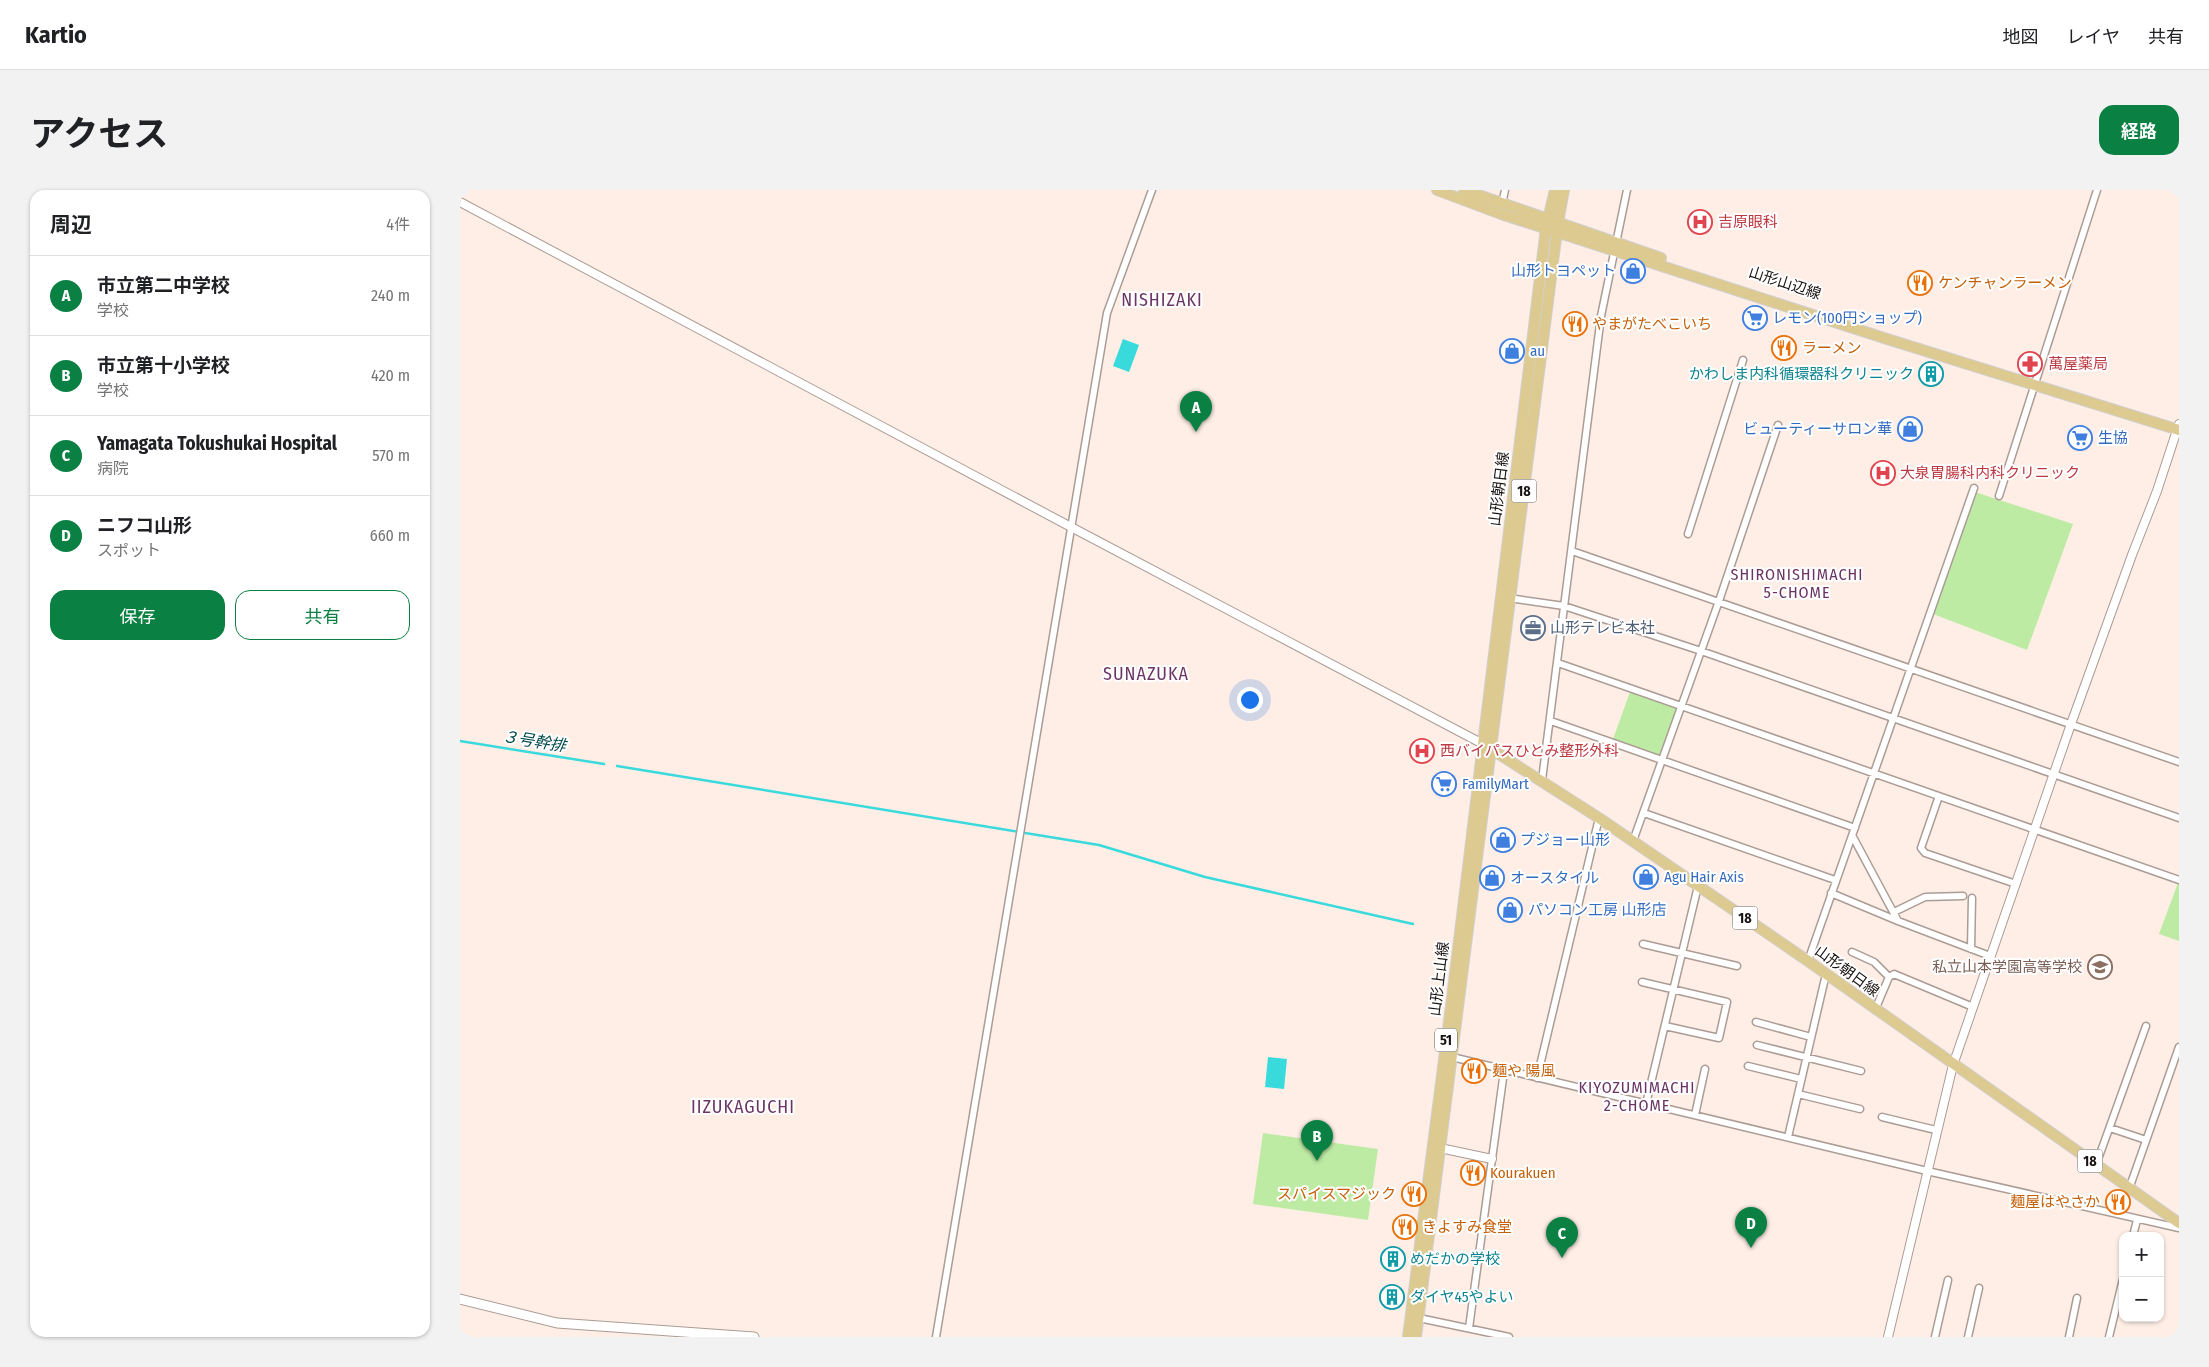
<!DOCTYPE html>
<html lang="ja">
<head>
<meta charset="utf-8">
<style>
	:root { --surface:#fff; --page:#f2f2f2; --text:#202124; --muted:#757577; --line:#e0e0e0; --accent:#0b8043 }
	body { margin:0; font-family:"Fira Sans Condensed","Noto Sans JP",sans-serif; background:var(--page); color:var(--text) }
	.controls { position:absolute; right:15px; bottom:15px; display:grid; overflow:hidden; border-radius:10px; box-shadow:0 1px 4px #0004 }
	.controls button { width:45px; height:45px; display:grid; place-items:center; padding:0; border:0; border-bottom:1px solid var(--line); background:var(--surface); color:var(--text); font:25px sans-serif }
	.you { position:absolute; left:789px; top:509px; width:18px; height:18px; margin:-12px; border:4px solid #fff; border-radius:50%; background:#1a73e8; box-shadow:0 0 0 8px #1a73e833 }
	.badge { display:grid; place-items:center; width:32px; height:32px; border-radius:50%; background:var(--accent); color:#fff; font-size:16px; font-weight:700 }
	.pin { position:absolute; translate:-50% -41px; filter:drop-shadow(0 1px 2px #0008) }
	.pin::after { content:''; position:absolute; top:26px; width:18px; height:15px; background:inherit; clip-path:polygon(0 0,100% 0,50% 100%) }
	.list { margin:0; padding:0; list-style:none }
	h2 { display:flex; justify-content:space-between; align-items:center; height:65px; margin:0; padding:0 20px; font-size:21px }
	h2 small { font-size:16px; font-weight:400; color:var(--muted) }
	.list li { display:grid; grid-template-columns:32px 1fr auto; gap:15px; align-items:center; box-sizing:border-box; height:80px; padding:0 20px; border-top:1px solid var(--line) }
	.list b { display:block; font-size:19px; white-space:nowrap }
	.list p { margin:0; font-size:16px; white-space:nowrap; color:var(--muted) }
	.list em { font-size:16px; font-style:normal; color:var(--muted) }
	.actions { display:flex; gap:10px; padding:15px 20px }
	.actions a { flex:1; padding:11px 0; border:1px solid var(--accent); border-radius:15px; text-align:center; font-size:18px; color:var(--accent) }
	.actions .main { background:var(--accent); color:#fff }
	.map { position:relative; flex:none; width:1719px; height:1147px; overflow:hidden; border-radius:15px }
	header { display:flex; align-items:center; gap:30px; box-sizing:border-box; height:70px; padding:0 25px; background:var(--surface); border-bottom:1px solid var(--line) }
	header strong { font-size:24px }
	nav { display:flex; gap:28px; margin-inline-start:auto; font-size:18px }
	.intro { display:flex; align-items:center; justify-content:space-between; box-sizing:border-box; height:120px; padding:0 30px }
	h1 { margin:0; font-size:35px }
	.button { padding:12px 22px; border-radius:15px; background:var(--accent); color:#fff; font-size:18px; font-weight:700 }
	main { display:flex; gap:30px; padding:0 30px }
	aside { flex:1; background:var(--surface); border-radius:15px; box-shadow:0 1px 4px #0004 }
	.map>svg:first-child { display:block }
	.green { fill:#beeba4 }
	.water { fill:#39dadb }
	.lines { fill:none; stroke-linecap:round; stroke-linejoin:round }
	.stream { stroke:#39dadb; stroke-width:2.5 }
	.minor-casing { stroke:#ab9c95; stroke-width:9 }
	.tertiary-casing { stroke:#ab9c95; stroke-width:10 }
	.secondary-casing { stroke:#ab9c95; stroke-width:11 }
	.primary-casing { stroke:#d1d0cf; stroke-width:12 }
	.minor { stroke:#fff; stroke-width:6 }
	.tertiary { stroke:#fff; stroke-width:8 }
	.secondary { stroke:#fff; stroke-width:9 }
	.primary { stroke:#dcca91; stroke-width:10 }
	.labels { text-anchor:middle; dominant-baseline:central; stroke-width:4; stroke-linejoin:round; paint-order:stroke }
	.shield { fill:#fff; stroke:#5e5a58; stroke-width:1 }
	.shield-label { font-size:14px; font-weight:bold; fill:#191311 }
	.health-label { font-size:15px; fill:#be3a42; stroke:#fff; text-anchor:start }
	.shop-label { font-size:15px; fill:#366cbe; stroke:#fff; text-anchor:start }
	.street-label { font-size:15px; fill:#191311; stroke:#fff }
	.food-label { font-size:15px; fill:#c56008; stroke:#fff; text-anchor:start }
	.culture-label { font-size:15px; fill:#0d838f; stroke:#fff; text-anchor:start }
	.service-label { font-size:15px; fill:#4e5e75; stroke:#fff; text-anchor:start }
	.education-label { font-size:15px; fill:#785e54; stroke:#fff; text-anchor:end }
	.neighbourhood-label { font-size:16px; letter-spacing:1px; fill:#6a3564; stroke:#fff }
	.water-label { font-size:16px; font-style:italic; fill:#004849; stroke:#fff }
	.quarter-label { font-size:18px; letter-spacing:1px; fill:#6a3564; stroke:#fff }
</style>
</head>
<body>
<header>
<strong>Kartio</strong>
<nav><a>地図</a><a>レイヤ</a><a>共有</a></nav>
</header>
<div class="intro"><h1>アクセス</h1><a class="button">経路</a></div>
<main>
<aside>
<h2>周辺<small>4件</small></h2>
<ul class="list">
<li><span class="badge">A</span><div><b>市立第二中学校</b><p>学校</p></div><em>240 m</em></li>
<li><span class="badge">B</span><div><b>市立第十小学校</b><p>学校</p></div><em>420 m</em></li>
<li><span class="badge">C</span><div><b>Yamagata Tokushukai Hospital</b><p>病院</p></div><em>570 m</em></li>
<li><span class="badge">D</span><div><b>ニフコ山形</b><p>スポット</p></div><em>660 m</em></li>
</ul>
<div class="actions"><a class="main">保存</a><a>共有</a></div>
</aside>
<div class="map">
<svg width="1719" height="1147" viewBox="0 0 1719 1147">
	<rect width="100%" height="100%" fill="#feeee6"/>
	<!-- green -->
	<path class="green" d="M1515,302L1613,334L1567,460L1473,424Z
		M1170,502L1218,518L1201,565L1153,549Z
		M1719,690V751L1699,744Z
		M803,943L918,959L908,1030L793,1014Z"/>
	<!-- water -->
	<path class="water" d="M663,149L679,155L669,182L653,176Z
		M808,867L827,869L824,899L805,897Z"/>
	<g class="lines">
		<!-- stream -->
		<path class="stream" d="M0,551L144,574
			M157,576L639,655L745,687L953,734"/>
		<defs>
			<path id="minor" d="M1042,14L1045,0
				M1539,306L1637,0
				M1228,344L1283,170
				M1112,361L1719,572
				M1049,408L1104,416L1241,461L1719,628
				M1098,473L1719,690
				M1091,531L1395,638
				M1082,590L1141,126L1167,0
				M1479,606L1461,658L1465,663L1556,694
				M1184,623L1375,690
				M1393,647L1438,731L1530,766
				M1173,651L1259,411L1318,235
				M1371,703L1438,731
				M1434,722L1465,707L1503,706
				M1183,754L1277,776
				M1511,759L1512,708
				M1392,762L1414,772L1429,787
				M1348,771L1514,298
				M1182,792L1267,812L1259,848L1205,836
				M1415,820L1429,787L1434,784L1513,817
				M1296,832L1351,847
				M1297,855L1401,881
				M992,867L1467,981L1719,1038
				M1288,876L1341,889
				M1077,888L1139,628
				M1338,904L1400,919
				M1186,914L1238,696
				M1235,925L1245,879
				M1422,927L1476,940
				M1650,938L1686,950
				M1328,947L1366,784
				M1636,975L1686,836
				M1669,999L1719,857
				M1673,1046L1677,1030
				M959,1128L1049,1147
				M1009,1138L1044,881
				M476,1147L647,123L692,0
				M1475,1147L1488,1090
				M1508,1147L1519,1098
				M1609,1147L1617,1108
				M1649,1147L1663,1089"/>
			<path id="tertiary" d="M0,12L611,337L1023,554
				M980,958L1032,969
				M1428,1147L1493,875L1611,534L1672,365L1697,301L1719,234"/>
			<path id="secondary" d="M0,1109L97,1133L294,1147"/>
			<path id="primary" d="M977,0L1041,24L1424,148L1719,240
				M1004,0L1201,68
				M1028,557L1139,628L1348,771L1719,1033
				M948,1147L992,808L1086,38L1095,0
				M956,1147L1098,33L1104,0"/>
		</defs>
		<!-- minor casing -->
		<use href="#minor" class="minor-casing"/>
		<!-- tertiary casing -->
		<use href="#tertiary" class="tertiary-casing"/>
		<!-- secondary casing -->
		<use href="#secondary" class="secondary-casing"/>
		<!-- primary casing -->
		<use href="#primary" class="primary-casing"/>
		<!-- minor -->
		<use href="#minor" class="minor"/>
		<!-- tertiary -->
		<use href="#tertiary" class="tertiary"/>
		<!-- secondary -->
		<use href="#secondary" class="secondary"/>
		<!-- primary -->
		<use href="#primary" class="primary"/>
	</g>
	<!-- icons -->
	<defs>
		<symbol id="hospital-ring" viewBox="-11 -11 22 22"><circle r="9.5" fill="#fff" stroke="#e0444e" stroke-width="1.5"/><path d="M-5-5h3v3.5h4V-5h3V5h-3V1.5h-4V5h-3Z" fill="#e0444e"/></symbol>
		<symbol id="shop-ring" viewBox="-11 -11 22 22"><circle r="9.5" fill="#fff" stroke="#3f7fe0" stroke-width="1.5"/><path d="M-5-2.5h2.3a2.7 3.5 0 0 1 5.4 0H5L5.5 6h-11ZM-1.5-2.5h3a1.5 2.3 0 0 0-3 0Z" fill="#3f7fe0"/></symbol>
		<symbol id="restaurant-ring" viewBox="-11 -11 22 22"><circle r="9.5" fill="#fff" stroke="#e8710a" stroke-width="1.5"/><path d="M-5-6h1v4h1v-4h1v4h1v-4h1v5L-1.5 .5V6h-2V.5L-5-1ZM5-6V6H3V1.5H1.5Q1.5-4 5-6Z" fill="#e8710a"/></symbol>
		<symbol id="supermarket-ring" viewBox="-11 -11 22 22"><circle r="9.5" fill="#fff" stroke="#3f7fe0" stroke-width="1.5"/><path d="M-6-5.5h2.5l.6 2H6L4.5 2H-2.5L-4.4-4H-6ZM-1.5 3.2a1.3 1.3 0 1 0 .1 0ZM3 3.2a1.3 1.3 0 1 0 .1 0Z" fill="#3f7fe0"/></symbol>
		<symbol id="pharmacy-ring" viewBox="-11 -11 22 22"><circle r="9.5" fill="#fff" stroke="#e0444e" stroke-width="1.5"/><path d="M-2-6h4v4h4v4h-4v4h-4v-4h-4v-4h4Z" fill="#e0444e"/></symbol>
		<symbol id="building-ring" viewBox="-11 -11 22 22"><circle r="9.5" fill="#fff" stroke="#0f9aa8" stroke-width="1.5"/><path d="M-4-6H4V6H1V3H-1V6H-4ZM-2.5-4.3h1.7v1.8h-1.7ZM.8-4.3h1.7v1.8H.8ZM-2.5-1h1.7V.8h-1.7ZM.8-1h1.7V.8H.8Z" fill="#0f9aa8"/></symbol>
		<symbol id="office-ring" viewBox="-11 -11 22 22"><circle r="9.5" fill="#fff" stroke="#5c6f8a" stroke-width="1.5"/><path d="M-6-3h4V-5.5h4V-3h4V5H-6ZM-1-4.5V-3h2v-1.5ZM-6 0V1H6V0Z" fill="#5c6f8a"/></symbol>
		<symbol id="school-ring" viewBox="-11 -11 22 22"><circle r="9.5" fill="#fff" stroke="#8d6e63" stroke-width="1.5"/><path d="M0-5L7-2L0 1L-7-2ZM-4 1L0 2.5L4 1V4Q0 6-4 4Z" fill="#8d6e63"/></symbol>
	</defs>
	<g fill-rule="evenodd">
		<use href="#hospital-ring" x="1226" y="18" width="28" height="28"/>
		<use href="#shop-ring" x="1159" y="67" width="28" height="28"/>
		<use href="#restaurant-ring" x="1446" y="79" width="28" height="28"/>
		<use href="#supermarket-ring" x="1281" y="114" width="28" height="28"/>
		<use href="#restaurant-ring" x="1101" y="120" width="28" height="28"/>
		<use href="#restaurant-ring" x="1310" y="144" width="28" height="28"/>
		<use href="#shop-ring" x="1038" y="147" width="28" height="28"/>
		<use href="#pharmacy-ring" x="1556" y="160" width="28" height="28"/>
		<use href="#building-ring" x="1457" y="170" width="28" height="28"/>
		<use href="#shop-ring" x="1436" y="225" width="28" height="28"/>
		<use href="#supermarket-ring" x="1606" y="234" width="28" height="28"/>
		<use href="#hospital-ring" x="1409" y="269" width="28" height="28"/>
		<use href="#office-ring" x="1059" y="424" width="28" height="28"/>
		<use href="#hospital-ring" x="948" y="547" width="28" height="28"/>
		<use href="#supermarket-ring" x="970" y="580" width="28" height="28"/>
		<use href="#shop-ring" x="1029" y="636" width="28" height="28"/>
		<use href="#shop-ring" x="1172" y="673" width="28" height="28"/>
		<use href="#shop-ring" x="1018" y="674" width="28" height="28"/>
		<use href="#shop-ring" x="1036" y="706" width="28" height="28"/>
		<use href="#school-ring" x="1626" y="763" width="28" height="28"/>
		<use href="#restaurant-ring" x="1000" y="867" width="28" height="28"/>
		<use href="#restaurant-ring" x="999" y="969" width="28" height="28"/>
		<use href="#restaurant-ring" x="940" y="990" width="28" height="28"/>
		<use href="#restaurant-ring" x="1644" y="998" width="28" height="28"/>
		<use href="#restaurant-ring" x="931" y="1023" width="28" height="28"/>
		<use href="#building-ring" x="919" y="1055" width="28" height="28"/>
		<use href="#building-ring" x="918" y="1093" width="28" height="28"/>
	</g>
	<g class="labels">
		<!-- shield labels -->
		<g class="shield">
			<rect x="1051.5" y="289.5" width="25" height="23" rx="4"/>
			<rect x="1272.5" y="716.5" width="25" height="23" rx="4"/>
			<rect x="975" y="838.5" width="22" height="23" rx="4"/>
			<rect x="1617.5" y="959.5" width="25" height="23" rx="4"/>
		</g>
		<g class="shield-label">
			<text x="1064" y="301">18</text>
			<text x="1285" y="728">18</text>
			<text x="986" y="850">51</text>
			<text x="1630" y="971">18</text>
		</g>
		<!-- health labels -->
		<g class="health-label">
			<text x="1258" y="32">吉原眼科</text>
			<text x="1588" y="174">萬屋薬局</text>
			<text x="1440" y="283">大泉胃腸科内科クリニック</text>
			<text x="980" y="561">西バイパスひとみ整形外科</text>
		</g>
		<!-- shop labels -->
		<g class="shop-label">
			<text x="1156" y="81" text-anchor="end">山形トヨペット</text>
			<text x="1312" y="128">レモン(100円ショップ)</text>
			<text x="1070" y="161">au</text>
			<text x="1432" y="239" text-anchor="end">ビューティーサロン華</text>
			<text x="1638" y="248">生協</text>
			<text x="1002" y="594">FamilyMart</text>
			<text x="1060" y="650">プジョー山形</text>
			<text x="1204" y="687">Agu Hair Axis</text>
			<text x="1050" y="688">オースタイル</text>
			<text x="1068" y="720">パソコン工房 山形店</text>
		</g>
		<!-- street labels -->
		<g class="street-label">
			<text transform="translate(1325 93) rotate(18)">山形山辺線</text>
			<text transform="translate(1039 299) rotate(-83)">山形朝日線</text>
			<text transform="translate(1387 781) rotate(36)">山形朝日線</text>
			<text transform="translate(979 789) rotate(-83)">山形上山線</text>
		</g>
		<!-- food labels -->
		<g class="food-label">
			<text x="1478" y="93">ケンチャンラーメン</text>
			<text x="1132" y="134">やまがたべこいち</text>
			<text x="1342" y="158">ラーメン</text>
			<text x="1032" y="881">麺や 陽風</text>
			<text x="1030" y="983">Kourakuen</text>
			<text x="936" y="1004" text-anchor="end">スパイスマジック</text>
			<text x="1640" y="1012" text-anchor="end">麺屋はやさか</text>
			<text x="962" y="1037">きよすみ食堂</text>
		</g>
		<!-- culture labels -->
		<g class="culture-label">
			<text x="1454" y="184" text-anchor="end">かわしま内科循環器科クリニック</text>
			<text x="950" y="1069">めだかの学校</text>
			<text x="950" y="1107">ダイヤ45やよい</text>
		</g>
		<!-- service labels -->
		<g class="service-label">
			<text x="1090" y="438">山形テレビ本社</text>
		</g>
		<!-- education labels -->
		<g class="education-label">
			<text x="1622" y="777">私立山本学園高等学校</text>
		</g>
		<!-- neighbourhood labels -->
		<g class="neighbourhood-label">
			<text x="1337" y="384">SHIRONISHIMACHI<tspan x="1337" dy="18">5-CHOME</tspan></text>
			<text x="1177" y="897">KIYOZUMIMACHI<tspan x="1177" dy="18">2-CHOME</tspan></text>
		</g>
		<!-- water labels -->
		<g class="water-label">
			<text transform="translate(74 551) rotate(9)">３号幹排</text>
		</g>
		<!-- quarter labels -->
		<g class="quarter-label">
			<text x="702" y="110">NISHIZAKI</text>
			<text x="686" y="484">SUNAZUKA</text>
			<text x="283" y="917">IIZUKAGUCHI</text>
		</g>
	</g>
</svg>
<div class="controls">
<button>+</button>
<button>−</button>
</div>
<div class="you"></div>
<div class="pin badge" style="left:736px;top:242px">A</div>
<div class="pin badge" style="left:857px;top:971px">B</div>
<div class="pin badge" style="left:1102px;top:1068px">C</div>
<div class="pin badge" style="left:1291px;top:1058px">D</div>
</div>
</main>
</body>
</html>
